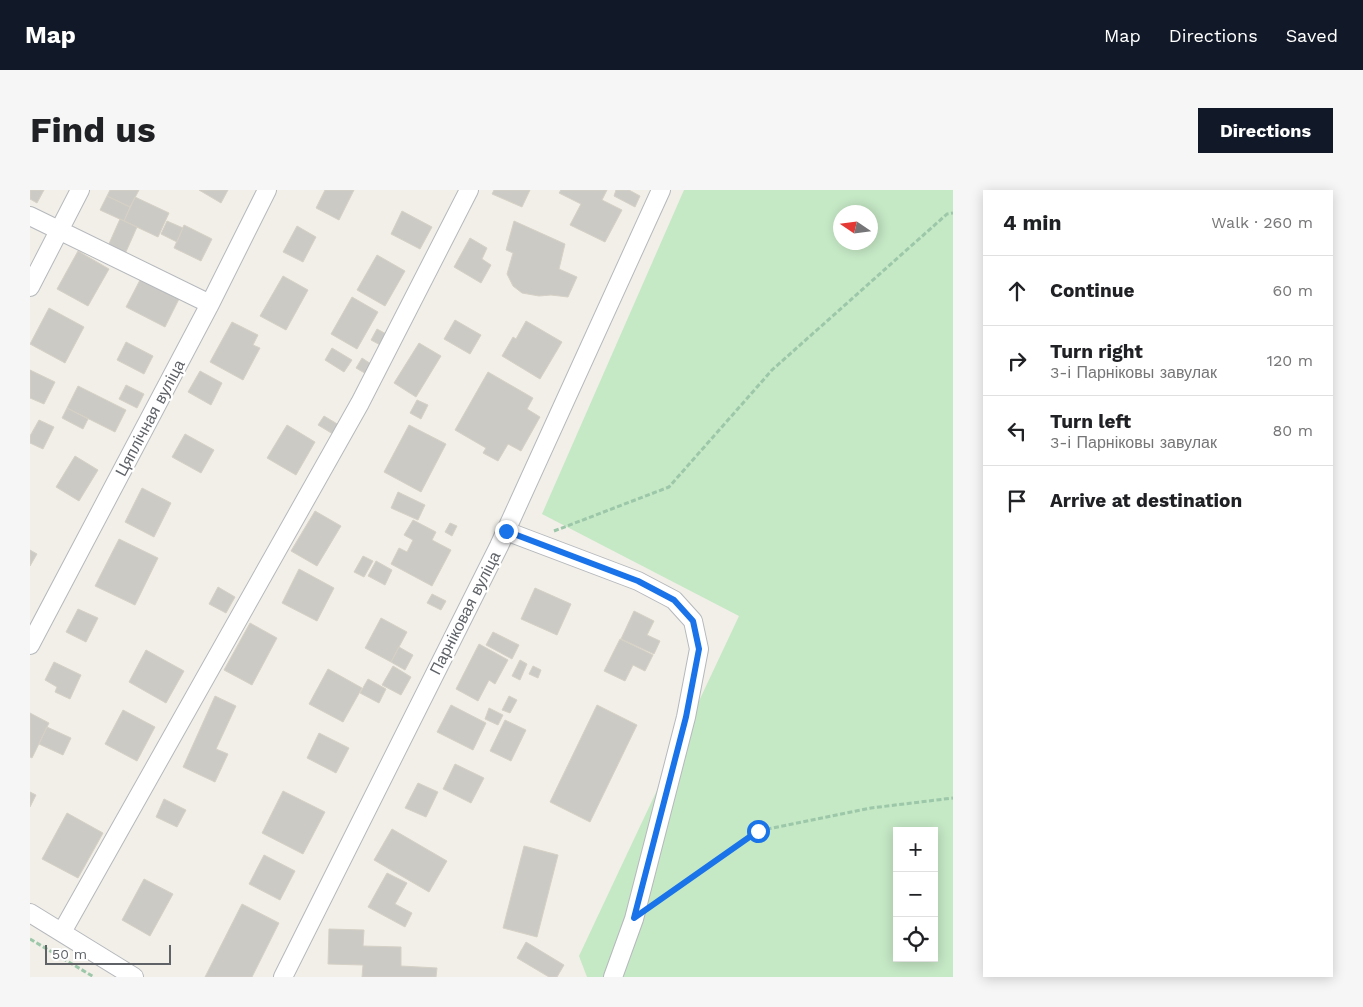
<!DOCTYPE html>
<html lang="en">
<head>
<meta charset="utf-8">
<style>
	:root { --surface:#fff; --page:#f6f6f6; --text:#202124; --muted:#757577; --line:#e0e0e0; --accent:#111827 }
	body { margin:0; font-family:"Work Sans",sans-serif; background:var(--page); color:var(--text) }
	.controls { position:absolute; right:15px; bottom:15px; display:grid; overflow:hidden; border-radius:0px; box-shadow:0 2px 12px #0003 }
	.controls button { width:45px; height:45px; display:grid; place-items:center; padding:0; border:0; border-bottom:1px solid var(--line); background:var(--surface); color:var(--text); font:25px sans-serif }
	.compass { position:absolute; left:803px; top:15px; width:45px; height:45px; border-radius:50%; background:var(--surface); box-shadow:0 2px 12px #0003; rotate:283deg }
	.scale { position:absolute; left:15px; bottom:12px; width:126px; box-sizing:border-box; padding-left:5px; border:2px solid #5f6368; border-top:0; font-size:14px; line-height:18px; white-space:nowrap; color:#5f6368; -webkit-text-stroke:4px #fff; paint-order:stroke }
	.stop { position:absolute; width:15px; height:15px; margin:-11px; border:4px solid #1a73e8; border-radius:50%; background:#fff }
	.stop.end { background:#1a73e8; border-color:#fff; box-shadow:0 1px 5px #0008 }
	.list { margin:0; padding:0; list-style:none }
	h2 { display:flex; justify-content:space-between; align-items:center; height:65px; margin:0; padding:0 20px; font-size:21px }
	h2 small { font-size:16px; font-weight:400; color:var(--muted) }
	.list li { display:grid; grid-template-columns:32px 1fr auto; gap:15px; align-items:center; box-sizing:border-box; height:70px; padding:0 20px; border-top:1px solid var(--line) }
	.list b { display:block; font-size:19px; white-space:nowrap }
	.list p { margin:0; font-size:16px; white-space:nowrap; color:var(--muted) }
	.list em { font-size:16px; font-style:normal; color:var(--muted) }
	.icon { flex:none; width:28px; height:28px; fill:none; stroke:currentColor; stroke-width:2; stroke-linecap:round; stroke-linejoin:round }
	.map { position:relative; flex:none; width:923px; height:787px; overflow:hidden; border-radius:0px }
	header { display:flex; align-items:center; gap:30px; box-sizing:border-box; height:70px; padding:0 25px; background:var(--accent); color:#fff }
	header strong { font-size:24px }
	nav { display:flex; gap:28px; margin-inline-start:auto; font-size:18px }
	.intro { display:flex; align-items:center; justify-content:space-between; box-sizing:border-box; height:120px; padding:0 30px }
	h1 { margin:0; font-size:35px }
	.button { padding:12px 22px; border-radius:0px; background:var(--accent); color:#fff; font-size:18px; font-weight:700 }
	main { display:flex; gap:30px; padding:0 30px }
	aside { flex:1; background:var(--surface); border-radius:0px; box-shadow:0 2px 12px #0003 }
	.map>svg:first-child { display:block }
	.green { fill:#c5e8c5; fill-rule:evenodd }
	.building { fill:#cccac5; stroke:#d6d1c6 }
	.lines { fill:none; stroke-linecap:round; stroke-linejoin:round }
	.minor-casing { stroke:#b5b8bc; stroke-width:20 }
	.path { stroke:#9cc7a9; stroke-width:3; stroke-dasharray:5 2.5; stroke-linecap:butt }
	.minor { stroke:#fff; stroke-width:18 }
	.route { stroke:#1a73e8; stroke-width:6 }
	.labels { text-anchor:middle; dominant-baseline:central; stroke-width:4.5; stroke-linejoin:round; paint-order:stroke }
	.street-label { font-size:16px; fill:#5f6368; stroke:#fff }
</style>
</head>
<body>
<header>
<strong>Map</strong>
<nav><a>Map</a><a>Directions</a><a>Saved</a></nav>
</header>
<div class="intro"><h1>Find us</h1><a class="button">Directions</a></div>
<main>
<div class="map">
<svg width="923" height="787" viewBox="0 0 923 787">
	<rect width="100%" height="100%" fill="#f1efe8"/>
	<!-- green -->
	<path class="green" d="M654,0H923V787H557L549,766L709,426L512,324ZM811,22H841V52H811ZM867,641H904V768H867Z"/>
	<!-- building -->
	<path class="building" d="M0,0H14L7,13L0,9Z
		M80,0H109L100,17L77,6Z
		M169,0H198L191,13Z
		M295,0H324L309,30L286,18Z
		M464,0H500L492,17L462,4Z
		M531,0H577L572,10L592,20L575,52L540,35L551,14L529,3Z
		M586,0H599L610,6L605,17L584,6Z
		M77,6L100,17L94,31L70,20Z
		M105,7L139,23L128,47L94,31Z
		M372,21L402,37L390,59L361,44Z
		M90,29L107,37L95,64L78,56Z
		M137,31L153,38L147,52L131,44Z
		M484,31L535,54L529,79L547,87L538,107L521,105L509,106L492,103L483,96L477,84L483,63L476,60Z
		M154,35L182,49L171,71L144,58Z
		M267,36L286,47L273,72L253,62Z
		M440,48L457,58L452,69L461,75L451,93L424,77Z
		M48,61L79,79L58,116L27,99Z
		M347,65L375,81L355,116L327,100Z
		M253,86L278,100L256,140L230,126Z
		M110,90L149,109L135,137L96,117Z
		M322,107L348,122L327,159L301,144Z
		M19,118L54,137L35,173L0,154Z
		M425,130L451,145L440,164L414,149Z
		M496,131L532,152L510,189L472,166L483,147L486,149Z
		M202,132L228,145L223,155L230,158L213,190L180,172Z
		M347,139L360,146L354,157L341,150Z
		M96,152L123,166L114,184L87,170Z
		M389,153L411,166L386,207L364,193Z
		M302,158L322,170L314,182L295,170Z
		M332,168L344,176L338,185L326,178Z
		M0,180L25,192L14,214L0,208Z
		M170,181L192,193L181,215L158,202Z
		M458,182L503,208L497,219L510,227L491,261L478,254L468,271L453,263L456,258L425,240Z
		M96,195L114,204L107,218L89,209Z
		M48,196L96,220L85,242L37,218Z
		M387,210L398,215L391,229L380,223Z
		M37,218L58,229L53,239L32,228Z
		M294,226L309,235L303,244L288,235Z
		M9,230L24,237L13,259L0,253V246Z
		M257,235L285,252L266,285L237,268Z
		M379,235L416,254L391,302L354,282Z
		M155,244L184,260L171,283L142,267Z
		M45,266L68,280L49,311L26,297Z
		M112,298L141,313L124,347L95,332Z
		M368,302L395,315L388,330L361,318Z
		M285,321L311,336L287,376L261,361Z
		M383,330L406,342L402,350L421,360L402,396L361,374L369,358L377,362L383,350L374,345Z
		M420,333L427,336L422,346L415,342Z
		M89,349L128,368L105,415L65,396Z
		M0,360L7,364L0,376Z
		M333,366L343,371L334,387L324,382Z
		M346,371L362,380L355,395L338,386Z
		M269,379L304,398L287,431L252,413Z
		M188,397L205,407L196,423L179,414Z
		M505,398L541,414L527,445L491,429Z
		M402,404L416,411L411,420L397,413Z
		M48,419L68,428L56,452L36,442Z
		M604,421L624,431L617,445L630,451L624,464L591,449Z
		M351,428L377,442L361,472L335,458Z
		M220,433L247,448L222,495L194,480Z
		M463,442L489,455L482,469L456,455Z
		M590,449L623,465L615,481L603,475L595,491L574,481Z
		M449,454L478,470L465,494L459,490L448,511L426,499Z
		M369,457L383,465L375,480L361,472Z
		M116,460L154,481L136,513L99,492Z
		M490,470L497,474L490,490L482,486Z
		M24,472L51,485L40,509L25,502L27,497L15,490Z
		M363,476L381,487L371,505L352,495Z
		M503,476L511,480L508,488L499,484Z
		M298,479L332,498L313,532L279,514Z
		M338,489L356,499L349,513L330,503Z
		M185,506L206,516L186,559L198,564L185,592L153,577Z
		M479,506L487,510L480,523L472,520Z
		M421,515L456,533L443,560L407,542Z
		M567,515L607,535L560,632L520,612Z
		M459,518L473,525L468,535L455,529Z
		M93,520L125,537L107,571L75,554Z
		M0,523L19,533L2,568L0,567Z
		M475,530L496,540L481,571L460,561Z
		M17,537L41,548L33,565L9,554Z
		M289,543L319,558L306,583L277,568Z
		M425,574L454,588L441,613L413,599Z
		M388,593L408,602L396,627L375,618Z
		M253,601L295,622L273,664L232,643Z
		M0,602L6,605L0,617Z
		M134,609L156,620L147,637L126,627Z
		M37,623L73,643L48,688L12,669Z
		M362,639L417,671L399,702L344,670Z
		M494,656L528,665L507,747L473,738Z
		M234,665L265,681L250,710L219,694Z
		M357,683L377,693L365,714L382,723L375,737L338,717Z
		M114,689L143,704L120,746L92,730Z
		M212,714L249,733L222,787H175Z
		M299,739L334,740L333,756L371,757V776L407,778L406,787H332L333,775L298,774Z
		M496,752L534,775L527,787H519L487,768Z"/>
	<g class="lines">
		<defs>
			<path id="minor" d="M0,26L180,114
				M0,97L50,0
				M476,341L608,391L644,410L663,431L669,459L656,527L604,729L583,787
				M0,455L180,114L237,0
				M0,723L104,787
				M32,742L330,213L439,0
				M253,787L469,356L631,0"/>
		</defs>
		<!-- minor casing -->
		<use href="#minor" class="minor-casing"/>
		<!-- path -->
		<path class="path" d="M524,341L639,297L742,180L917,24L923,23
			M625,714L728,641L841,618L923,608
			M0,749L64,787"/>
		<!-- minor -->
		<use href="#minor" class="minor"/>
	</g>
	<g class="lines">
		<!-- route -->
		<path class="route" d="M476,341L608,391L644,410L663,431L669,459L656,527L604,728L728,641"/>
	</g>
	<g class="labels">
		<!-- street labels -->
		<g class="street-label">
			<text transform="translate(120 228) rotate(-62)">Цяплічная вуліца</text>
			<text transform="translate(435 423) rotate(-63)">Парніковая вуліца</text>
		</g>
	</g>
</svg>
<div class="controls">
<button>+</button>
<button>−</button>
<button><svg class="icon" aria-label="locate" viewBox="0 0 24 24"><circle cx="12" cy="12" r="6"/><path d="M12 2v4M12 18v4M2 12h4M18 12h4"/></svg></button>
</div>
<svg class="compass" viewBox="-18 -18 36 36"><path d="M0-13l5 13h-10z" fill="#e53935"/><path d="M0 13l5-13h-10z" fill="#757577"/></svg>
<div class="scale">50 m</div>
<div class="stop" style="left:728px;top:641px"></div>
<div class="stop end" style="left:476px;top:341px"></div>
</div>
<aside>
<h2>4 min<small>Walk · 260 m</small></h2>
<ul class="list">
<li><svg class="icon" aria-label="ahead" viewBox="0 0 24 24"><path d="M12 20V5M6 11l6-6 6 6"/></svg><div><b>Continue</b></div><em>60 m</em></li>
<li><svg class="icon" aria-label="right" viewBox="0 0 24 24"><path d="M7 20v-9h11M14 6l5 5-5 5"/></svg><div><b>Turn right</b><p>3-і Парніковы завулак</p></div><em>120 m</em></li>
<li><svg class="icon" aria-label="left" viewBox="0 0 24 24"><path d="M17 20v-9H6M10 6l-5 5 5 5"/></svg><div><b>Turn left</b><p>3-і Парніковы завулак</p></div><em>80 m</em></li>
<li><svg class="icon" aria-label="arrive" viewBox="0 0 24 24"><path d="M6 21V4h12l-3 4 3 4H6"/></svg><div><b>Arrive at destination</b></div></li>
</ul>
</aside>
</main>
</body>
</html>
